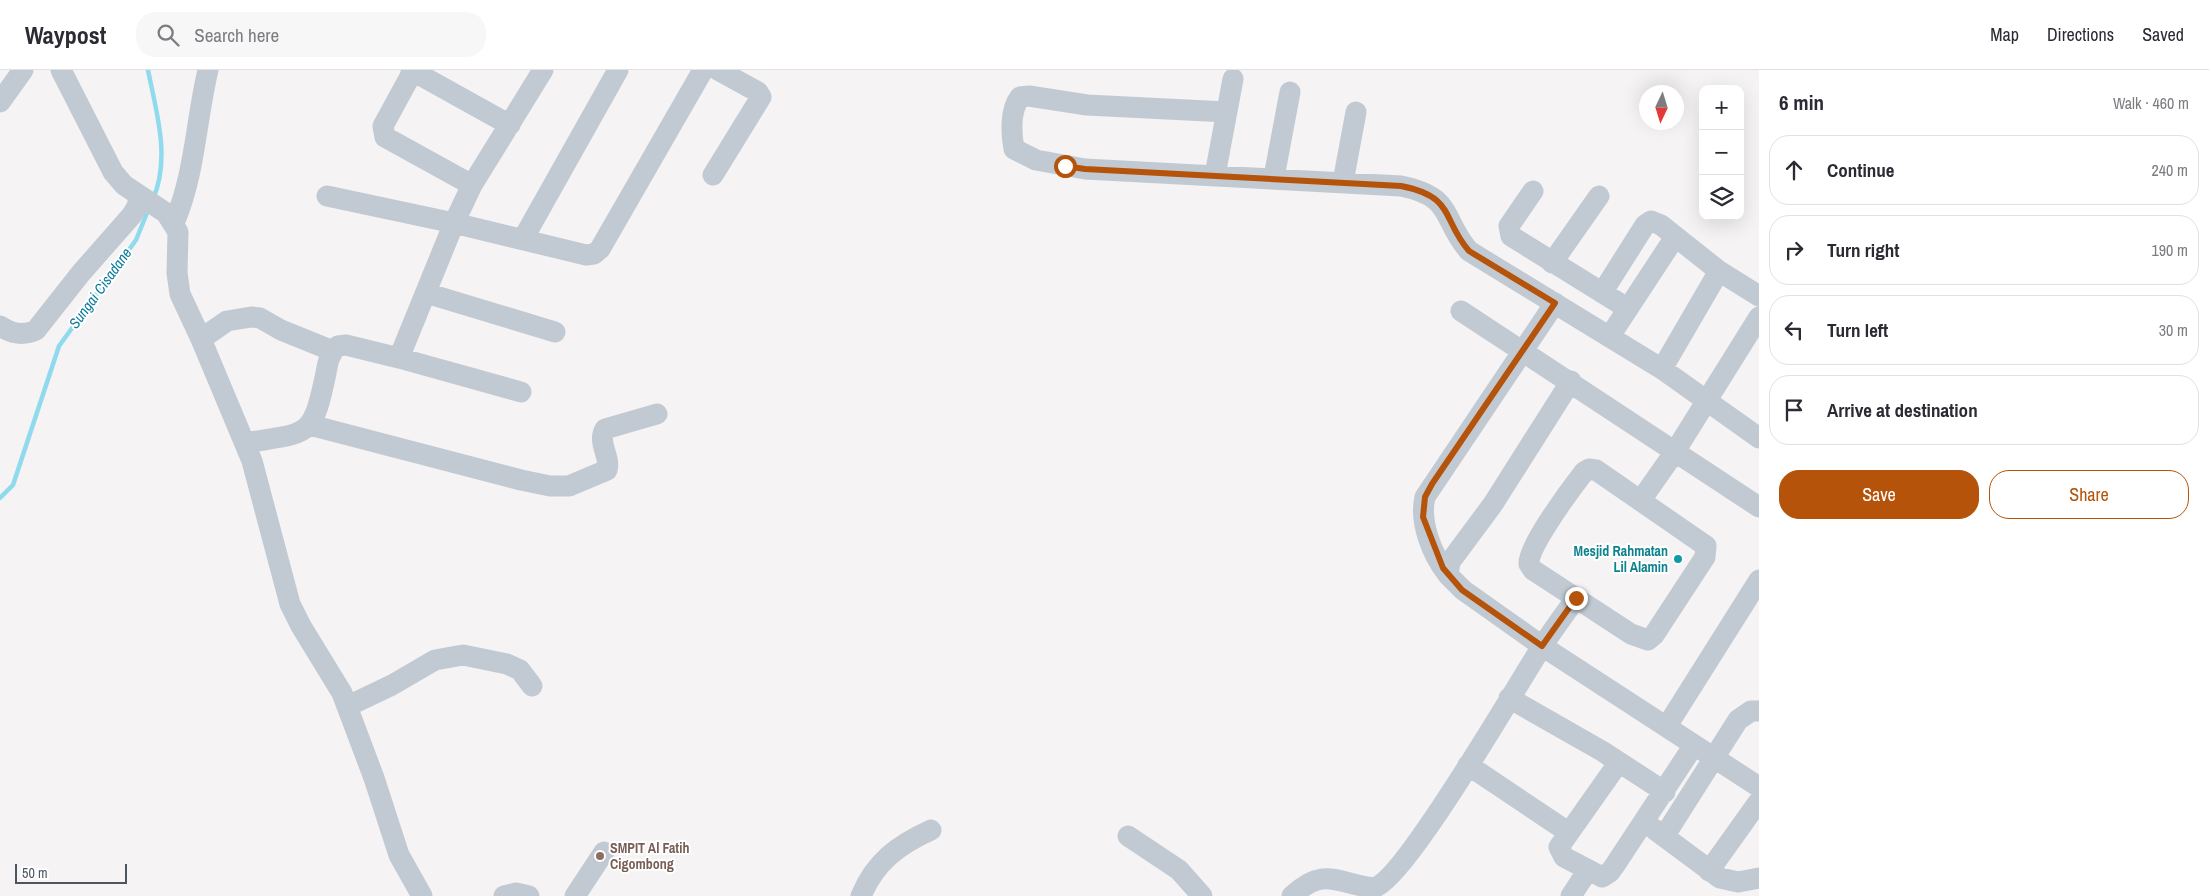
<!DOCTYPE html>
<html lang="en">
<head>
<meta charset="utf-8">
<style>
	:root { --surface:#fff; --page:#f7f7f7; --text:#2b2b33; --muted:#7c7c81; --line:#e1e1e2; --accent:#b45309 }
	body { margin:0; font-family:"Archivo Narrow",sans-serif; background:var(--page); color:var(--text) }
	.controls { position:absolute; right:15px; top:15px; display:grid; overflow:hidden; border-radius:10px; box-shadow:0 5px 20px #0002 }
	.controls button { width:45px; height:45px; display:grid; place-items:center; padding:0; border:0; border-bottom:1px solid var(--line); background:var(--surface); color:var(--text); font:25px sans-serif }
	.compass { position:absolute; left:1639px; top:15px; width:45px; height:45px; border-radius:50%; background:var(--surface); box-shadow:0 5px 20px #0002; rotate:184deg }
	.scale { position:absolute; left:15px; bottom:12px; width:112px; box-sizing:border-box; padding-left:5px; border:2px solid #4a5661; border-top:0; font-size:14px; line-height:18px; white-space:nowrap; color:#4a5661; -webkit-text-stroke:4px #fff; paint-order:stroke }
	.stop { position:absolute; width:15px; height:15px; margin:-11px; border:4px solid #b45309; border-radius:50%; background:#fff }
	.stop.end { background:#b45309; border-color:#fff; box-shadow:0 1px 5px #0008 }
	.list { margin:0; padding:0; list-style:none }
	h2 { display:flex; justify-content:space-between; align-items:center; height:65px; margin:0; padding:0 20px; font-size:21px }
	h2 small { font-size:16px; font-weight:400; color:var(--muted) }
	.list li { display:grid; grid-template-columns:32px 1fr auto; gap:15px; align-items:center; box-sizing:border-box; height:70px; margin:0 10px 10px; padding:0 10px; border:1px solid var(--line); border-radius:20px }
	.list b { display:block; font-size:19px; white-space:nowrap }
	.list em { font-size:16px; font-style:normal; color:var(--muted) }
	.actions { display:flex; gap:10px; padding:15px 20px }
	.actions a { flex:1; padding:11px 0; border:1px solid var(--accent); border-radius:20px; text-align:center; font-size:18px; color:var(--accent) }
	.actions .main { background:var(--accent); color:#fff }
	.icon { flex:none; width:28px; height:28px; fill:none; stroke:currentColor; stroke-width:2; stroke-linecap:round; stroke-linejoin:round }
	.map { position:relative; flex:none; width:1759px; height:826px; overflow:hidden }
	header { display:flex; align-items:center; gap:30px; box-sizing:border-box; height:70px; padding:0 25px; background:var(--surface); border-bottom:1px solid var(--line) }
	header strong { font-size:24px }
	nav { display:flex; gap:28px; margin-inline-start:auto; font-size:18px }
	.search { width:350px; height:45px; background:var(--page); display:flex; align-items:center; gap:12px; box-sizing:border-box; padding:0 18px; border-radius:20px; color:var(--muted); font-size:19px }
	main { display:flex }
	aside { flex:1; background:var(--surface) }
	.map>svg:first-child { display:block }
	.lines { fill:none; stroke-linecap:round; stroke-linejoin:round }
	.stream { stroke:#90daee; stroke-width:4.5 }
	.minor { stroke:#c1cad2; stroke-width:21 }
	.route { stroke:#b45309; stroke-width:6 }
	.culture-dot { fill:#0f9aa8; stroke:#fff; stroke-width:2 }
	.education-dot { fill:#8d6e63; stroke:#fff; stroke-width:2 }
	.labels { text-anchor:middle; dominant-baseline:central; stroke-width:4; stroke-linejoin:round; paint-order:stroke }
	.culture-label { font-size:14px; font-weight:bold; fill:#0d838f; stroke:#fff; text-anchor:end }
	.education-label { font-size:14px; font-weight:bold; fill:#785e54; stroke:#fff; text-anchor:start }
	.water-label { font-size:15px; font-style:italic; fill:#0c7c9b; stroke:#fff }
</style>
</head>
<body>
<header>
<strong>Waypost</strong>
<div class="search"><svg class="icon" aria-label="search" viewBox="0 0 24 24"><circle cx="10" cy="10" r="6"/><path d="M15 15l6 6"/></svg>Search here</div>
<nav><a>Map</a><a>Directions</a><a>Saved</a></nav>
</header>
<main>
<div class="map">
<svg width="1759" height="826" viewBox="0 0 1759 826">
	<rect width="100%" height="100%" fill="#f5f3f3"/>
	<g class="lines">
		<!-- stream -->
		<path class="stream" d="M148,0C156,41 171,88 153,129
			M0,428L13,415L59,276L136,170L149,138"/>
		<!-- minor -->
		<path class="minor" d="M61,0L113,102L124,115L166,143L178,162L177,203L180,224L201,269L252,391L290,534L301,556L342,623L374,708L399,785L422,826
			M411,0L510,55
			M413,1L383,56L385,67L472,115
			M0,32L23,0
			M1227,42L1087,35L1029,26L1020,27C1010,40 1011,63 1014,79L1036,90L1085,99L1401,116C1455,127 1441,149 1469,181L1662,299L1759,368
			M713,105L761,27L758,22L718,0
			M1215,105L1233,9
			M1274,107L1290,22
			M1343,112L1356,42
			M1533,121L1509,156L1511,166L1627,238
			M327,126L454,153L586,185L594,184L600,179L703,0
			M174,153C195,105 196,50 208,0
			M523,169L618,0
			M1552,193L1599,126
			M426,223L555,262
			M1602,223L1645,155L1651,151L1661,155L1719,201L1759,226
			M1461,241L1759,437
			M0,256C12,264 23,266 36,260L81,203L132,145L138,135V125
			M1610,266L1675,167
			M201,269L227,251L251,247L260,248L281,260L333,281
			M399,288L521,322
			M1662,299L1719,201
			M1571,311L1493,434L1450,492L1448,505L1463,520L1542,576L1759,717
			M310,355L521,410L550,416H569L607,400C611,387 597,373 605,359L657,344
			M245,373C309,362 312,370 326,303C328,292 329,284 338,276L346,275L399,288L454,153L472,115L543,0
			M1589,399L1596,400L1706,476L1705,487L1654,565L1648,570L1631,564L1533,500L1529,494C1526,479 1573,416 1584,402Z
			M1641,430L1674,383L1759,247
			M1448,505C1432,485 1419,452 1425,427L1555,233
			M1509,628L1602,681L1665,722
			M348,636L392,615L435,590L463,585L507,594L520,600L532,616
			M1667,656L1759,510
			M1619,692L1559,777L1564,787L1602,807L1610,802L1615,795L1694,675
			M1468,695L1568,762
			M1654,759L1720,808L1738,812L1759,808
			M1665,765L1738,650L1751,641H1759
			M1128,766L1179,800L1202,826
			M1709,801L1759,731
			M504,826L516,823L529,826
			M575,826L604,782
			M861,826C875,792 898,775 931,760
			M1292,826C1324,796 1336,813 1373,818C1404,812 1517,615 1541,578C1552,561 1564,545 1576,528
			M1571,826L1588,800"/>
	</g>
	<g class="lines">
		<!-- route -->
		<path class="route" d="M1065,96L1085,99L1401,116C1456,127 1441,149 1469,181L1555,233L1432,414L1425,427L1423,447L1443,498L1462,520L1542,576L1576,528"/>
	</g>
	<!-- markers -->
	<circle class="culture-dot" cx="1678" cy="489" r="5"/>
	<circle class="education-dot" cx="600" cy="786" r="5"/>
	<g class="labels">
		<!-- culture labels -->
		<g class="culture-label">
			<text x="1668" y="481">Mesjid Rahmatan<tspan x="1668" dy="16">Lil Alamin</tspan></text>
		</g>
		<!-- education labels -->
		<g class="education-label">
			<text x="610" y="778">SMPIT Al Fatih<tspan x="610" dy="16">Cigombong</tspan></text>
		</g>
		<!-- water labels -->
		<g class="water-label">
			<text transform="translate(100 218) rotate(-54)">Sungai Cisadane</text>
		</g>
	</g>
</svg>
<div class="controls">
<button>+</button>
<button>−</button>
<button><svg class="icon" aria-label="layers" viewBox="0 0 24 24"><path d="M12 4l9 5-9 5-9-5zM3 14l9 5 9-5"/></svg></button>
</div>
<svg class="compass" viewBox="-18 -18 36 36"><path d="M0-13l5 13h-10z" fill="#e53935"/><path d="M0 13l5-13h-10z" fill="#7c7c81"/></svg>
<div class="scale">50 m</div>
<div class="stop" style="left:1065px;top:96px"></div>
<div class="stop end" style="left:1576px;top:528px"></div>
</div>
<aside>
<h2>6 min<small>Walk · 460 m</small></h2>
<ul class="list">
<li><svg class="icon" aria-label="ahead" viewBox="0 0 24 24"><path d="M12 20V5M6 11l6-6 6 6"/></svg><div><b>Continue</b></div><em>240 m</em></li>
<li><svg class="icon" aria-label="right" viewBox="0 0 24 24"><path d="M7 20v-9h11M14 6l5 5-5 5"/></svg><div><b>Turn right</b></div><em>190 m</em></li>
<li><svg class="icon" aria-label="left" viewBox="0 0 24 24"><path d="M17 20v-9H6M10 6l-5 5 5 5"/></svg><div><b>Turn left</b></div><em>30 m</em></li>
<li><svg class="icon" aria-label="arrive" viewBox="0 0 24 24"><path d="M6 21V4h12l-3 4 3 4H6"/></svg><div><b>Arrive at destination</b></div></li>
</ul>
<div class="actions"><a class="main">Save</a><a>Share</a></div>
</aside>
</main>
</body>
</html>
